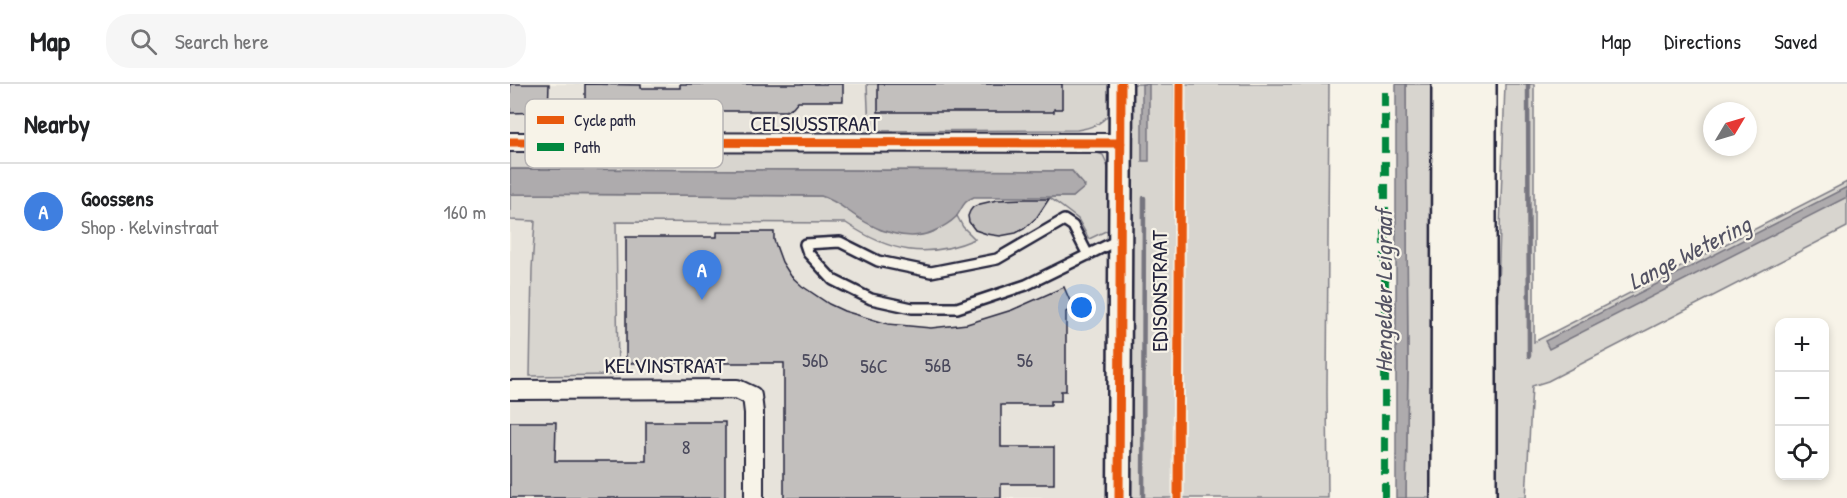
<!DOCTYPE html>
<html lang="en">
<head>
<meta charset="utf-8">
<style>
	:root { --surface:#fff; --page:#f6f6f6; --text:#202124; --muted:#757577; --line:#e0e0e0; --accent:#c8321e }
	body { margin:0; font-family:"Patrick Hand",sans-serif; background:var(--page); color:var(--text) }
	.controls { position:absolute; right:18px; bottom:18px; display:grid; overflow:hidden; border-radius:12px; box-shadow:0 3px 9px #0003 }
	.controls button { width:54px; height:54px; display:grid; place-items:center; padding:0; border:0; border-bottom:2px solid var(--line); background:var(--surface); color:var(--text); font:30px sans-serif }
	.compass { position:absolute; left:1193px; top:18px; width:54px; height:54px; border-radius:50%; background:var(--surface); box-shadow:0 3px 9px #0003; rotate:52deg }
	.you { position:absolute; left:572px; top:224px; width:21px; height:21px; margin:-15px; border:4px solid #fff; border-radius:50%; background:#1a73e8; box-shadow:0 0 0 9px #1a73e833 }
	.badge { display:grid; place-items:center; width:39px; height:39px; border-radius:50%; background:var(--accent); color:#fff; font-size:20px; font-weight:700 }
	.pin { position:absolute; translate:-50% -50px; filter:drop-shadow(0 2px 3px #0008) }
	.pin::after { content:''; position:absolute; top:32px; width:21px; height:18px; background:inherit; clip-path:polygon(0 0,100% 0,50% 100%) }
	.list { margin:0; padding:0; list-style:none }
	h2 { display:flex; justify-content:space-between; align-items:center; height:78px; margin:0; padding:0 24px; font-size:26px }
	h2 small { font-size:20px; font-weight:400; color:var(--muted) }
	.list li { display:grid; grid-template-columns:39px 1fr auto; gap:18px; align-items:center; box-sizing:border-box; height:96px; padding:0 24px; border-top:2px solid var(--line) }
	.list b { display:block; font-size:22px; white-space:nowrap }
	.list p { margin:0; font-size:20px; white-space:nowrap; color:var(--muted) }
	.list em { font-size:20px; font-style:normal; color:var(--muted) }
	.icon { flex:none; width:33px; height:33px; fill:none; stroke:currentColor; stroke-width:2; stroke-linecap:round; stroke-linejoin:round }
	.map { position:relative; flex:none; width:1337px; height:414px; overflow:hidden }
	header { display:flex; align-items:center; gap:36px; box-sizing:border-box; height:84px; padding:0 30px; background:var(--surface); border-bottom:2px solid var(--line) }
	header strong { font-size:28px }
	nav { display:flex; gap:33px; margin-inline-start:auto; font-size:21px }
	.search { width:420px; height:54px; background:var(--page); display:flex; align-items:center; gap:15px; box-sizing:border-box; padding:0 21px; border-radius:24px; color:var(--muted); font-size:22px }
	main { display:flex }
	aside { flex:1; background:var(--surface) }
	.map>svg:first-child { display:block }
	.built { fill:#e7e3db }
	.green { fill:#d8d5cf; stroke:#7d7c85; stroke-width:1.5 }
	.water { fill:#aeabad; stroke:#76747f; stroke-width:1.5 }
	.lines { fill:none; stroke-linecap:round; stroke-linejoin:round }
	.stream { stroke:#76747f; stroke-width:4.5 }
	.building { fill:#c2bfbd; stroke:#22223b; stroke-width:1.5 }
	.service-casing { stroke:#22223b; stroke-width:14 }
	.minor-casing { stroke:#22223b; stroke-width:22 }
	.tertiary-casing { stroke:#22223b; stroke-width:27 }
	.motorway-casing { stroke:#22223b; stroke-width:38 }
	.service { stroke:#f7f3e8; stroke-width:9 }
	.minor { stroke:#f7f3e8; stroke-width:18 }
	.tertiary { stroke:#f7f3e8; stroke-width:22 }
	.motorway { stroke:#f7f3e8; stroke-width:33 }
	.quiet { stroke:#00873e; stroke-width:8; stroke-dasharray:15 8; stroke-linecap:butt }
	.cycleway-casing { stroke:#f7f3e8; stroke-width:13 }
	.cycleway { stroke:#e8590c; stroke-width:9 }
	.labels { text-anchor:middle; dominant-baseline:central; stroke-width:4.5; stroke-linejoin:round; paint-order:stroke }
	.number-label { font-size:20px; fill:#4a495c }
	.street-label { font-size:22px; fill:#22223b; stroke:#f7f3e8 }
	.water-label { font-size:24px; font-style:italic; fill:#535263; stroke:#f7f3e8 }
	.key { fill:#f7f3e8; stroke:#b7b4b4; stroke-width:1.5 }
	.key-label { font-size:16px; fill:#22223b }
</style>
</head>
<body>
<header>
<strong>Map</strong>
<div class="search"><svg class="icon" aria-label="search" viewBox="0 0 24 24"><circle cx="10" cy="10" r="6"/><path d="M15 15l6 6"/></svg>Search here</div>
<nav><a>Map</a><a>Directions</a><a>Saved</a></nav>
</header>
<main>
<aside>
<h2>Nearby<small></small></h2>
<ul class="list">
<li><span class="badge" style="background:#3f7fe0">A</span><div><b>Goossens</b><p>Shop · Kelvinstraat</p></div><em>160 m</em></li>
</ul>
</aside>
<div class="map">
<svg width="1337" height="414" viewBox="0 0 1337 414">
	<rect width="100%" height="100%" fill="#f7f3e8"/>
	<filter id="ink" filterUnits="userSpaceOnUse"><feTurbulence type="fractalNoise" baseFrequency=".0167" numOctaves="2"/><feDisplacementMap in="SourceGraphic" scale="12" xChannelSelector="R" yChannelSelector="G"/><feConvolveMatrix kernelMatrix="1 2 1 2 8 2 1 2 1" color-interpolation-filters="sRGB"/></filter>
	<g filter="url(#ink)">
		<!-- built -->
		<path class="built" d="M0,0H635L633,414H0Z"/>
		<!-- green -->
		<path class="green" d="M357,0H603C603,30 598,41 567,46L359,47Z
			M619,0H664L663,414H619Z
			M673,0H819L817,309L818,414H672Z
			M896,0H921V414H896L898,282Z
			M995,0H1024V258L1337,98V143L1038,297L1022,302L1016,414H987V232Z
			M579,66L593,71C605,92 599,123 598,146L579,155L568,135L539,113H563L575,102L562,87L0,85V67L491,68Z
			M0,110L311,112L321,114L349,134L371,146L392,151L423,148L447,132L453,143L465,155C416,176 379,168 336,139L106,138L108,291L20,292L22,185L25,137L0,136Z"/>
		<!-- water -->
		<path class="water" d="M632,0H639V77H632Z
			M886,0H896L898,282L896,414H886Z
			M0,85L562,87L575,103L563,113H464C452,118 453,124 446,133C440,139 429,145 422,148C398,158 368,147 347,133C335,125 325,116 311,112L0,110Z
			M1337,103V113L1039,265L1035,257Z"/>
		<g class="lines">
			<!-- stream -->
			<path class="stream" d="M1018,0L1019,272
				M633,414L634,114"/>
		</g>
		<!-- building -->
		<path class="building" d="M0,0H39L38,28L0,29Z
			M75,0L131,1V4H170V0H333V17H288L283,23L276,27H170V19H131V20L120,21V27H80V20L75,21Z
			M368,0H552V25H544V28H368Z
			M516,115H539L527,133L514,145L506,149L490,152L477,150L465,146L459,138L458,132L460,127L463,123L470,120L487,116Z
			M207,148H264V156L272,178L281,192L292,202L319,220L334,227L378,240L421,244L457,240L502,226L554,203L563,224L556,228V307H551V317H541V321H491V363H544V400H491V414H274V279H116V153H207Z
			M0,338H46L45,377H136V338H215V414H0Z"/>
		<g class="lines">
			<defs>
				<path id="service" d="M578,171L563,142L554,136L487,175L421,188L368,177L330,158L295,160L298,169L323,196L361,215L402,224H447L516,201L608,156"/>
				<path id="minor" d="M0,58L611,59
					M0,306L227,305L242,312L244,329V414"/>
				<path id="tertiary" d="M609,414L611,0"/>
				<path id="motorway" d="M969,0V414
					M938,414L939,0"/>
			</defs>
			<!-- service casing -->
			<use href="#service" class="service-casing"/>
			<!-- minor casing -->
			<use href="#minor" class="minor-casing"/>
			<!-- tertiary casing -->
			<use href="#tertiary" class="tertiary-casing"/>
			<!-- motorway casing -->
			<use href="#motorway" class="motorway-casing"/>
			<!-- service -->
			<use href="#service" class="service"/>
			<!-- minor -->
			<use href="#minor" class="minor"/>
			<!-- tertiary -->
			<use href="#tertiary" class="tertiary"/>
			<!-- motorway -->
			<use href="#motorway" class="motorway"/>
			<!-- quiet -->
			<path class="quiet" d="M875,414V0"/>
			<defs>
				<path id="cycleway" d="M0,58L611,59
					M609,414L611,0
					M668,414L670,0"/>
			</defs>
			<!-- cycleway casing -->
			<use href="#cycleway" class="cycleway-casing"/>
			<!-- cycleway -->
			<use href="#cycleway" class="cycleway"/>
		</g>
	</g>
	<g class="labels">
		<!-- number labels -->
		<g class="number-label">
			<text x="305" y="275">56D</text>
			<text x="515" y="275">56</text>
			<text x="428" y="280">56B</text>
			<text x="364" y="281">56C</text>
			<text x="176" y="362">8</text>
		</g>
		<!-- street labels -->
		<g class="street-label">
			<text x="305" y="39">CELSIUSSTRAAT</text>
			<text transform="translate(649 207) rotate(-90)">EDISONSTRAAT</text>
			<text x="155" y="281">KELVINSTRAAT</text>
		</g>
		<!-- water labels -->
		<g class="water-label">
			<text transform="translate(1179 168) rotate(-27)">Lange Wetering</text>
			<text transform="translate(873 207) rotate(-90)">Hengelder Leigraaf</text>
		</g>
	</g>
	<!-- legend -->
	<rect x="15" y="15" width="198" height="69" rx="9" class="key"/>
	<rect x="27" y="32" width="27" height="8" fill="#e8590c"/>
	<rect x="27" y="59" width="27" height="8" fill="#00873e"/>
	<g class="key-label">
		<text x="64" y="42">Cycle path</text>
		<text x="64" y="69">Path</text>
	</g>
</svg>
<div class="controls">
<button>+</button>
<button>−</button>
<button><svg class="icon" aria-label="locate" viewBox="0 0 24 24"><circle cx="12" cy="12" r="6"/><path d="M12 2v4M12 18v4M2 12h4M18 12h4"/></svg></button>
</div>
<svg class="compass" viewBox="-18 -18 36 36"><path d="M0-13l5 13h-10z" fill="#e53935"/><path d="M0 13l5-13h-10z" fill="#757577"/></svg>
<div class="you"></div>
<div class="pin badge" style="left:192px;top:216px;background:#3f7fe0">A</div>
</div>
</main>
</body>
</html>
